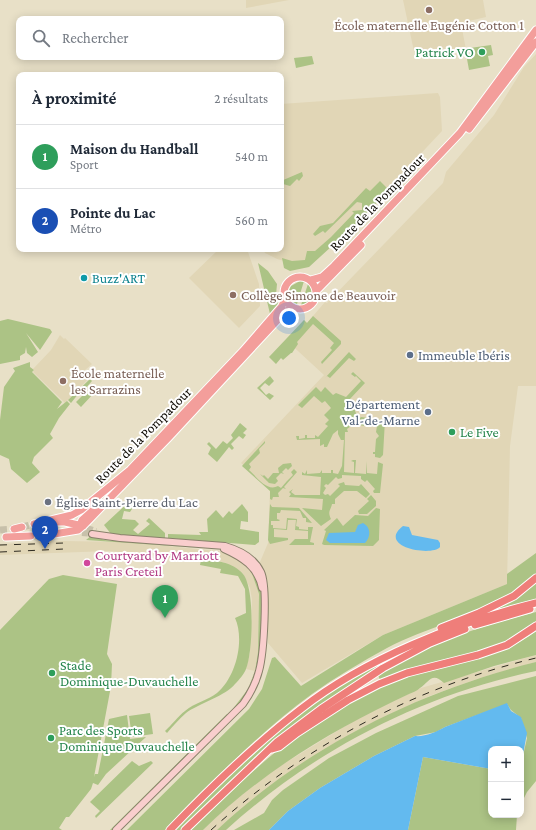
<!DOCTYPE html>
<html lang="fr">
<head>
<meta charset="utf-8">
<style>
	:root { --surface:#fff; --page:#f6f6f7; --text:#1f2937; --muted:#747a83; --line:#e0e1e3; --accent:#0f766e }
	body { margin:0; font-family:"Crimson Pro",serif; background:var(--page); color:var(--text) }
	.controls { position:absolute; right:12px; bottom:12px; display:grid; overflow:hidden; border-radius:8px; box-shadow:0 2px 10px #0003 }
	.controls button { width:36px; height:36px; display:grid; place-items:center; padding:0; border:0; border-bottom:1px solid var(--line); background:var(--surface); color:var(--text); font:20px sans-serif }
	.you { position:absolute; left:289px; top:318px; width:14px; height:14px; margin:-10px; border:3px solid #fff; border-radius:50%; background:#1a73e8; box-shadow:0 0 0 6px #1a73e833 }
	.badge { display:grid; place-items:center; width:26px; height:26px; border-radius:50%; background:var(--accent); color:#fff; font-size:13px; font-weight:700 }
	.pin { position:absolute; translate:-50% -33px; filter:drop-shadow(0 1px 2px #0008) }
	.pin::after { content:''; position:absolute; top:21px; width:14px; height:12px; background:inherit; clip-path:polygon(0 0,100% 0,50% 100%) }
	.list { margin:0; padding:0; list-style:none }
	h2 { display:flex; justify-content:space-between; align-items:center; height:52px; margin:0; padding:0 16px; font-size:17px }
	h2 small { font-size:13px; font-weight:400; color:var(--muted) }
	.list li { display:grid; grid-template-columns:26px 1fr auto; gap:12px; align-items:center; box-sizing:border-box; height:64px; padding:0 16px; border-top:1px solid var(--line) }
	.list b { display:block; font-size:15px; white-space:nowrap }
	.list p { margin:0; font-size:13px; white-space:nowrap; color:var(--muted) }
	.list em { font-size:13px; font-style:normal; color:var(--muted) }
	.icon { flex:none; width:22px; height:22px; fill:none; stroke:currentColor; stroke-width:2; stroke-linecap:round; stroke-linejoin:round }
	.map { position:relative; flex:none; width:536px; height:830px; overflow:hidden }
	.search { position:absolute; background:var(--surface); box-shadow:0 2px 10px #0003; left:16px; top:16px; width:268px; height:44px; display:flex; align-items:center; gap:10px; box-sizing:border-box; padding:0 14px; border-radius:8px; color:var(--muted); font-size:15px }
	.panel { position:absolute; background:var(--surface); box-shadow:0 2px 10px #0003; left:16px; top:72px; width:268px; height:180px; border-radius:8px }
	.map>svg:first-child { display:block }
	.built { fill:#e1d6b6 }
	.green { fill:#acc385 }
	.water { fill:#63baef }
	.lines { fill:none; stroke-linecap:round; stroke-linejoin:round }
	.secondary-tunnel { stroke:#c7c0aa; stroke-width:6; stroke-dasharray:6 3; stroke-linecap:butt }
	.primary-tunnel { stroke:#c7c0aa; stroke-width:7; stroke-dasharray:7 3.5; stroke-linecap:butt }
	.secondary-casing { stroke:#88806a; stroke-width:8 }
	.primary-casing { stroke:#fff; stroke-width:9 }
	.trunk-casing { stroke:#fff; stroke-width:9 }
	.secondary { stroke:#f9cecd; stroke-width:6 }
	.primary { stroke:#f39e9b; stroke-width:7 }
	.trunk { stroke:#ef7e7a; stroke-width:7 }
	.rail { stroke:#2e2b21; stroke-width:1; stroke-dasharray:7 7; stroke-linecap:butt }
	.education-dot { fill:#8d6e63; stroke:#fff; stroke-width:1.5 }
	.leisure-dot { fill:#2e9e5b; stroke:#fff; stroke-width:1.5 }
	.culture-dot { fill:#0f9aa8; stroke:#fff; stroke-width:1.5 }
	.service-dot { fill:#5c6f8a; stroke:#fff; stroke-width:1.5 }
	.worship-dot { fill:#6b7280; stroke:#fff; stroke-width:1.5 }
	.hotel-dot { fill:#d1479c; stroke:#fff; stroke-width:1.5 }
	.labels { text-anchor:middle; dominant-baseline:central; stroke-width:4; stroke-linejoin:round; paint-order:stroke }
	.education-label { font-size:14px; fill:#785e54; stroke:#fff; text-anchor:start }
	.leisure-label { font-size:14px; fill:#27864d; stroke:#fff; text-anchor:start }
	.street-label { font-size:14px; fill:#0f0c05; stroke:#fff }
	.culture-label { font-size:14px; fill:#0d838f; stroke:#fff; text-anchor:start }
	.service-label { font-size:14px; fill:#4e5e75; stroke:#fff; text-anchor:start }
	.worship-label { font-size:14px; fill:#5b616d; stroke:#fff; text-anchor:start }
	.hotel-label { font-size:14px; fill:#b23c85; stroke:#fff; text-anchor:start }
</style>
</head>
<body>
<div class="map">
<svg width="536" height="830" viewBox="0 0 536 830">
	<rect width="100%" height="100%" fill="#e8e0c7"/>
	<!-- built -->
	<path class="built" d="M246,0H289L246,8Z
		M403,0H483L486,17L461,23L466,50L415,56Z
		M536,54V386H518L510,446L507,584L383,635L302,683L268,643V584L260,562L268,543L270,491L241,463L324,375L286,340L304,320L307,323L325,302L327,303L443,183L446,172L494,115L524,67Z
		M438,93L440,97L442,131L382,195L372,201L303,262L292,263L277,259L265,253L262,249H281V104Z
		M219,249H247L259,284L260,306L239,328L189,278Z
		M60,335L64,339L65,338L92,364L84,371L89,378L65,403L33,372L34,370L33,369L51,350Z
		M62,541L128,542L217,551L232,555L250,568L259,594L258,652L255,671L246,669L250,653L252,600L250,588L243,574L228,564L214,559H188L109,551L0,555V544Z
		M536,655V662L480,678L432,695L386,716L337,742L285,776L248,804L217,830H203L224,809L269,773L360,717L421,688Z"/>
	<!-- green -->
	<path class="green" d="M491,45L493,55L488,56L490,66L469,70L467,59H472L470,48Z
		M312,56L314,64L296,68L294,58Z
		M302,172L303,176L299,181L297,179L290,186L283,184L281,181Z
		M380,181L389,190L355,225L309,267L290,271L284,268L282,258L292,261L305,260L307,251H315L331,237L354,213L352,211L362,210V203L357,202L325,233L323,231L315,236L313,234L320,226L333,223L366,188L370,191Z
		M258,263L268,271L277,284L276,295L278,305L270,314Z
		M300,281H304L297,304C289,300 287,293 291,286Z
		M308,284C315,292 312,302 301,305Z
		M313,316L341,341V344L322,364L321,362L332,350L330,348L334,343L313,324L297,342L298,344L292,353H291L283,360L281,358L276,364L269,357L304,320L307,323Z
		M8,319L50,329L52,332L40,350L26,333L38,352L32,357L27,353L26,347L25,353L20,356V360L0,364V321Z
		M349,352L356,359L354,361L349,358L330,378L327,376L325,378Z
		M30,362V367L34,370L32,372L62,402L57,409L67,401L70,404L59,418L50,434L53,438L34,457L32,463L40,472L27,483L11,469L9,459L0,455V420L4,387L15,371L13,368Z
		M353,372L365,383L349,400L355,405L357,403L355,411L359,419L361,417L385,420L383,455L380,458L375,457V454H373V452H375L376,439L379,436L376,432L377,426C370,426 361,427 355,423L347,429L348,432H345L344,472L354,473V462L351,461L353,460H356L355,473L366,474L367,461V473L377,474L378,462L383,464L380,493H374L373,491L375,489L367,480L365,482L361,479V476L342,475V478L338,479L336,477L328,485L326,484L324,486L326,488L323,493L325,495L328,494L330,496L340,486L338,484L344,482L345,485L359,486L361,484L370,494L366,498L357,491H344L335,499V504H332C331,510 327,511 331,519L321,526L302,508L322,510L323,499L289,497L291,494L289,492L293,489L291,492L295,495H320L321,477L302,475V472L305,474L307,470V474L320,473L322,470V473H331V470H333V473L338,474L342,466L344,440H341L338,434V430L333,434L327,447H324V444L320,446V439L297,440L296,436H299V439L305,438V435H307V438H315V435L318,437L328,426L325,424L329,420L324,415L331,408L325,401L322,403L314,396L302,408L298,405L316,387L321,392L325,387L333,395L336,393L346,397L361,381L356,376L355,377L351,374Z
		M270,376L274,381L269,386L265,383L260,388L266,395L269,393L274,396L270,400L257,388Z
		M90,379L92,381L85,389L83,388L71,403L68,400Z
		M91,393H94L81,407L76,402L82,396Z
		M240,423L247,429L243,433L246,435L243,439L239,436L231,444L234,448L232,450L229,447L217,462L208,454L211,448L207,444L209,442L216,449L223,441L227,444L233,438L231,435Z
		M265,441V443L259,449L260,453L249,464L251,467L249,470C257,477 267,492 278,486L281,488L287,481L284,479L287,481L293,475L291,472L294,469L297,472L284,487L286,489L283,488L278,493L279,497H273L272,500L270,499V491L242,466Z
		M291,463L292,466L288,470L286,468L282,472L284,474L281,473L276,478L278,481L275,484L269,483L260,474L263,476L264,475L268,479L273,473H279L278,468L283,464Z
		M371,495L376,501V506L367,514H359L358,511L369,501L367,499Z
		M132,499L136,503L130,512L124,511L122,519L135,520L139,524L133,530L138,534L150,524L146,521L149,518L165,533V538L111,534L104,525Z
		M242,504L248,512V522L241,521L240,529L259,532V542L255,545L168,538V534L201,535L199,532H208L207,519L216,510L223,518L229,511L232,514Z
		M270,504L272,507L299,508L312,523L306,522V518H303L300,511L281,510L280,513H277V519L280,520L279,521H271V525H273V528L286,529L287,518L297,519L296,526L299,527V529L308,530V527H313L310,542L314,543V545H289L295,539H308V531L295,530L296,520H288L287,530L274,529V537L288,538V540L270,544L268,540Z
		M376,508L380,509L379,537V540L373,546L324,545L322,544L326,531L324,530L337,518L343,526L355,515L368,516Z
		M92,535L104,540L201,548L86,540Z
		M536,553V575C496,614 435,622 387,648C361,662 336,677 312,694C258,733 211,783 165,830H127L249,709L262,689L272,658L275,657L301,686L383,635L507,584V574Z
		M201,560C215,560 233,562 243,574C255,588 253,652 246,669C244,674 239,680 235,684C227,695 198,704 186,713C179,719 173,726 167,733L165,731C172,725 178,716 185,711C194,703 208,700 217,693C236,677 245,640 235,618L246,613L245,589L238,576L220,573L221,569L200,565Z
		M250,568L259,583L262,592C260,639 265,671 234,711L232,710L248,689L255,671L258,652L259,594Z
		M63,575L117,584L107,654L112,664L111,686L94,777L95,774H98L109,719L127,715L130,739L146,737L106,774L98,785L93,783L91,789L69,817H66L59,828L62,830H0V630L49,579Z
		M536,583V599L495,610L521,594Z
		M536,612V621L515,637L495,647L440,661L380,680L378,675C402,662 425,649 450,639C478,627 507,620 536,612Z
		M536,631V655L494,666L444,683C432,671 429,682 420,688C417,691 413,692 409,694C334,729 263,771 203,830H191C243,779 307,717 375,689C393,682 411,675 429,670C467,660 504,656 536,631Z
		M428,641L312,711L245,768L182,830H173C228,776 282,719 349,680C375,665 402,653 428,641Z
		M536,662V671C420,695 313,751 226,830H217C305,747 419,691 536,662Z
		M536,676V781L527,792L521,804V765L527,738L521,718L511,710L507,704L445,727L436,732L415,736L374,756L320,788L288,811L269,830H234L264,813L272,800L283,790L329,758L376,733L458,696Z
		M150,713L153,734L132,737L129,716Z
		M227,714L229,716L114,830H110Z
		M423,757L491,769V815H517L516,830H408Z
		M132,761L139,766L151,761L153,763L96,818L95,816L100,811L90,802Z"/>
	<!-- water -->
	<path class="water" d="M363,523C371,527 371,537 365,543H330L326,540L329,533L355,532L358,525Z
		M403,526L409,527L412,535L438,540L440,543V547C432,557 376,547 403,526Z
		M507,703L511,711L521,717L527,733L521,765V749H491V769L423,757L408,830H269L288,811L320,788L374,756L415,736C425,737 436,732 445,727Z"/>
	<g class="lines">
		<!-- secondary-tunnel -->
		<path class="secondary-tunnel" d="M87,528L96,531
			M82,533L92,534"/>
		<!-- primary-tunnel -->
		<path class="primary-tunnel" d="M22,527L34,524
			M0,530L14,529
			M31,536L48,535"/>
		<defs>
			<path id="secondary" d="M92,534L120,538L225,546C239,550 254,557 261,572C268,587 264,653 259,671C256,683 250,694 243,704L116,830
				M224,549C242,557 258,567 262,588"/>
			<path id="primary" d="M469,129L536,42
				M284 293a16 16 0 1 1 32 0a16 16 0 1 1-32 0Z
				M311,280L322,277L334,266L460,133L536,30
				M316,291L361,245
				M56,522H65L83,526
				M34,524L72,515L81,510L130,470L243,351L282,306L285,299
				M14,529L22,527
				M78,530L82,520L100,504
				M48,535L78,530L83,526L169,437L286,311L293,308
				M6,537L31,536"/>
			<path id="trunk" d="M475,625L530,609
				M441,628L479,613L514,596L536,578
				M272,749L279,747L297,733L348,700L379,684L407,673L478,655L507,645L536,626
				M170,830C211,787 253,746 301,709C366,658 456,623 536,603
				M185,830L277,742L321,709L383,668L430,643L465,629"/>
		</defs>
		<!-- secondary casing -->
		<use href="#secondary" class="secondary-casing"/>
		<!-- primary casing -->
		<use href="#primary" class="primary-casing"/>
		<!-- trunk casing -->
		<use href="#trunk" class="trunk-casing"/>
		<!-- secondary -->
		<use href="#secondary" class="secondary"/>
		<!-- primary -->
		<use href="#primary" class="primary"/>
		<!-- trunk -->
		<use href="#trunk" class="trunk"/>
		<!-- rail -->
		<path class="rail" d="M0,545L64,543
			M0,552L64,549
			M211,830C304,746 415,687 536,658"/>
	</g>
	<!-- markers -->
	<g class="education-dot">
		<circle cx="429" cy="10" r="4"/>
		<circle cx="233" cy="295" r="4"/>
		<circle cx="63" cy="381" r="4"/>
	</g>
	<g class="leisure-dot">
		<circle cx="482" cy="52" r="4"/>
		<circle cx="452" cy="432" r="4"/>
		<circle cx="52" cy="673" r="4"/>
		<circle cx="51" cy="738" r="4"/>
	</g>
	<circle class="culture-dot" cx="84" cy="278" r="4"/>
	<g class="service-dot">
		<circle cx="410" cy="355" r="4"/>
		<circle cx="428" cy="412" r="4"/>
	</g>
	<circle class="worship-dot" cx="48" cy="502" r="4"/>
	<circle class="hotel-dot" cx="87" cy="563" r="4"/>
	<g class="labels">
		<!-- education labels -->
		<g class="education-label">
			<text x="429" y="25" text-anchor="middle">École maternelle Eugénie Cotton 1</text>
			<text x="241" y="295">Collège Simone de Beauvoir</text>
			<text x="71" y="373">École maternelle<tspan x="71" dy="16">les Sarrazins</tspan></text>
		</g>
		<!-- leisure labels -->
		<g class="leisure-label">
			<text x="474" y="52" text-anchor="end">Patrick VO</text>
			<text x="460" y="432">Le Five</text>
			<text x="60" y="665">Stade<tspan x="60" dy="16">Dominique-Duvauchelle</tspan></text>
			<text x="59" y="730">Parc des Sports<tspan x="59" dy="16">Dominique Duvauchelle</tspan></text>
		</g>
		<!-- street labels -->
		<g class="street-label">
			<text transform="translate(377 202) rotate(-46)">Route de la Pompadour</text>
			<text transform="translate(143 435) rotate(-45)">Route de la Pompadour</text>
		</g>
		<!-- culture labels -->
		<g class="culture-label">
			<text x="92" y="278">Buzz'ART</text>
		</g>
		<!-- service labels -->
		<g class="service-label">
			<text x="418" y="355">Immeuble Ibéris</text>
			<text x="420" y="404" text-anchor="end">Département<tspan x="420" dy="16">Val-de-Marne</tspan></text>
		</g>
		<!-- worship labels -->
		<g class="worship-label">
			<text x="56" y="502">Église Saint-Pierre du Lac</text>
		</g>
		<!-- hotel labels -->
		<g class="hotel-label">
			<text x="95" y="555">Courtyard by Marriott<tspan x="95" dy="16">Paris Creteil</tspan></text>
		</g>
	</g>
</svg>
<div class="controls">
<button>+</button>
<button>−</button>
</div>
<div class="you"></div>
<div class="pin badge" style="left:165px;top:618px;background:#2e9e5b">1</div>
<div class="pin badge" style="left:45px;top:549px;background:#1a4fb4">2</div>
<div class="search"><svg class="icon" aria-label="search" viewBox="0 0 24 24"><circle cx="10" cy="10" r="6"/><path d="M15 15l6 6"/></svg>Rechercher</div>
<section class="panel">
<h2>À proximité<small>2 résultats</small></h2>
<ul class="list">
<li><span class="badge" style="background:#2e9e5b">1</span><div><b>Maison du Handball</b><p>Sport</p></div><em>540 m</em></li>
<li><span class="badge" style="background:#1a4fb4">2</span><div><b>Pointe du Lac</b><p>Métro</p></div><em>560 m</em></li>
</ul>
</section>
</div>
</body>
</html>
